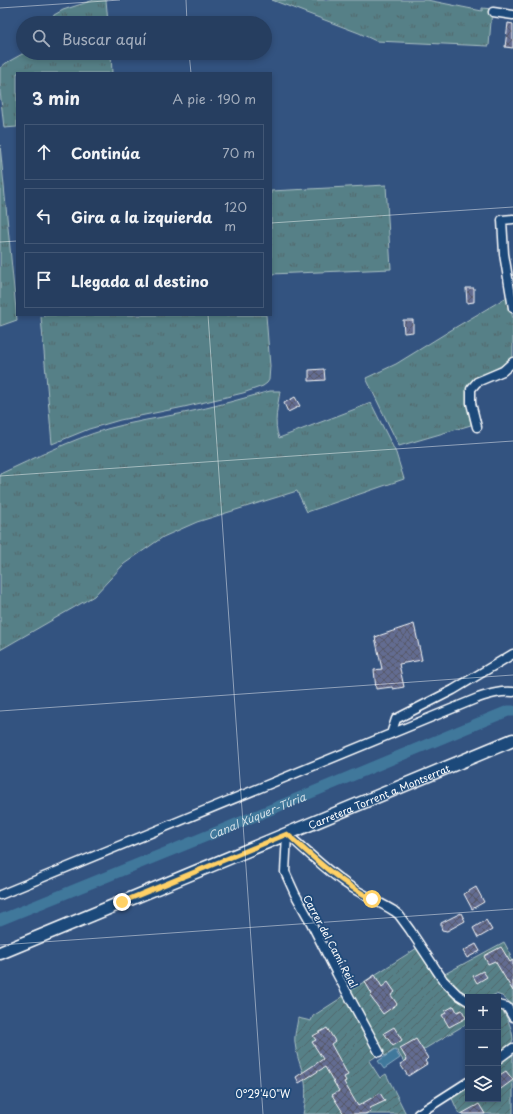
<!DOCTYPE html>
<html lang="es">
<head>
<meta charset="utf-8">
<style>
	:root { --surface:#263e60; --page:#324969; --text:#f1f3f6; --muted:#a4aebd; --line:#425775 }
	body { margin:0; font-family:"Playpen Sans",sans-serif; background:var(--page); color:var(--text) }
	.controls { position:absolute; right:12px; bottom:12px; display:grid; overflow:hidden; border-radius:0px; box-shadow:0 2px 6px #0003 }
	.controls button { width:36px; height:36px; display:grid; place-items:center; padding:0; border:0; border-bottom:1px solid var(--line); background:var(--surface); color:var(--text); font:20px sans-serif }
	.stop { position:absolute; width:12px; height:12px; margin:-9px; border:3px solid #ffd166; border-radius:50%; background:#fff }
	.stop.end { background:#ffd166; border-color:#fff; box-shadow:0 1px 4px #0008 }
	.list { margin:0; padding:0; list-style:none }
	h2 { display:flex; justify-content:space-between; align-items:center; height:52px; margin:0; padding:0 16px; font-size:17px }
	h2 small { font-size:13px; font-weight:400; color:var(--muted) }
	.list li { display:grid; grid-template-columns:26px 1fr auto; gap:12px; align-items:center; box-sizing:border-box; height:56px; margin:0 8px 8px; padding:0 8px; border:1px solid var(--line); border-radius:0px }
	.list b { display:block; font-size:15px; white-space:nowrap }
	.list em { font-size:13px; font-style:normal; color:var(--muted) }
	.icon { flex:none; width:22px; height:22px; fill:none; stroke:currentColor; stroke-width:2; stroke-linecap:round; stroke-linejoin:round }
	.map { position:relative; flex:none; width:513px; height:1114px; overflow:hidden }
	.search { position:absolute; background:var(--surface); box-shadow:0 2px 6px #0003; left:16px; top:16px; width:256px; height:44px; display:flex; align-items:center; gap:10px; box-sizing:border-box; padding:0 14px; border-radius:22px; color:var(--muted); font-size:15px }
	.panel { position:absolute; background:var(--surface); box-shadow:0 2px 6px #0003; left:16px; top:72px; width:256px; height:244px; border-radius:0px }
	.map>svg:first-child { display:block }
	.grass { fill:url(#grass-tufts); stroke:#aac0c3 }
	.garden { fill:url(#garden-furrows); stroke:#aac0c3 }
	.water { fill:#40789b; stroke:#8caec3 }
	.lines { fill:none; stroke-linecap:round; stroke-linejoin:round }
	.canal { stroke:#40789b; stroke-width:11 }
	.building { fill:url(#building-cross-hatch); stroke:#fff }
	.minor-casing { stroke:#fff; stroke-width:11 }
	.secondary-casing { stroke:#fff; stroke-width:15 }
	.minor { stroke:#1f4a7a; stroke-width:8 }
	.secondary { stroke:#1f4a7a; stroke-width:12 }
	.route { stroke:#ffd166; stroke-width:5 }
	.ticks { fill:none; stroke:#fff; stroke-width:1; stroke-opacity:0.45 }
	.labels { text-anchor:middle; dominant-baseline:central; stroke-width:3.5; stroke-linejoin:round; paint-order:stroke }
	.street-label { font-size:10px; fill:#fff; stroke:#1f4a7a }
	.water-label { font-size:11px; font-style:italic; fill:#cfdde6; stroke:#1f4a7a }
	.ticks-label { font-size:10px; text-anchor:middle; fill:#fff; stroke:#1f4a7a; stroke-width:3.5; stroke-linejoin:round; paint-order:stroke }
</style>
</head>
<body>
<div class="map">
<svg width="513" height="1114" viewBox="0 0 513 1114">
	<defs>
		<pattern id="grass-tufts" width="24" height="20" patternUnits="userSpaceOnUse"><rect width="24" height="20" fill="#568087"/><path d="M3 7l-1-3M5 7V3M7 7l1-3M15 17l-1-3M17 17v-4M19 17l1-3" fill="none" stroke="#51666a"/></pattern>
		<pattern id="garden-furrows" width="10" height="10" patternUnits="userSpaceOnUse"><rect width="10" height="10" fill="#568087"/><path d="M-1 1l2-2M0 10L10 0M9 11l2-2" fill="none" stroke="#51666a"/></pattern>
		<pattern id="building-cross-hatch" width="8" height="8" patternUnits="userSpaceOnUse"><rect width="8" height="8" fill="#646c91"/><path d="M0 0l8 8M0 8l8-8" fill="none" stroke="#565968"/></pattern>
	</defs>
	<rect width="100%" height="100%" fill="#335380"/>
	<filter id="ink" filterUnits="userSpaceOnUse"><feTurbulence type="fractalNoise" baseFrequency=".025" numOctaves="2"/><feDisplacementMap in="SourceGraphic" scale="8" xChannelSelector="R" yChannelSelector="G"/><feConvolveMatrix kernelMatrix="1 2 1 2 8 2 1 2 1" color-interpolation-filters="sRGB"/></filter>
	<g filter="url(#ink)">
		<!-- grass -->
		<path class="grass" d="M94,0H106L108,23H50L54,15L63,10Z
			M272,0H427L482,11V8L492,9L489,46L376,41L359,33Z
			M24,53H111L112,73H17V127L4,128L0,91V68L6,63Z
			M0,145L17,320L0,326Z
			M386,185L391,269L271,274V191Z
			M507,297L513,318V358C501,369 476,375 469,386L468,407L471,425L399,446L366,378L396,364L456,327Z
			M48,315H266L270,366L269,380L267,383L263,386L243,393L184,407L120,420L89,429L52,444L41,317Z
			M270,391H280C278,406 273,423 279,438L371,403L396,453L404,479L307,512L297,491L197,522L163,537L124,564L94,596L0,650V474C35,458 70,440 107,429C132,422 158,418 184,413C213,407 241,399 270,391Z"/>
		<!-- garden -->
		<path class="garden" d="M504,942L511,955L509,956L513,963V1005L502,996L496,994L490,997H468V999L441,976Z
			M417,948L436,979L456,998L468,1007V1023L406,1060L404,1062L396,1049L385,1056L348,992Z
			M344,996L378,1055L369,1061L380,1078L386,1074L406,1114H303C306,1102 307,1086 303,1073C300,1064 296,1054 295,1043C294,1035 297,1026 298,1018L311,1021L313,1016Z
			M498,1007C506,1011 513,1031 513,1040C511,1045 502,1050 498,1053Z
			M513,1051V1114H459L451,1096L468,1084V1099H498V1063Z"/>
		<!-- water -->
		<path class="water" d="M395,1050L400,1058L384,1069L378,1061Z"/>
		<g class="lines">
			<!-- canal -->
			<path class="canal" id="s1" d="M0,920L224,829L469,727L508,711H513"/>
		</g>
		<!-- building -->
		<path class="building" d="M508,23L513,24V48L505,47Z
			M466,288H474V302L467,303Z
			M403,320H413V332L404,333Z
			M324,369L325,380L309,381V370Z
			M295,397L300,406L288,412L284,403Z
			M414,624L422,660L399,664L404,687L393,689L392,687L376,689L374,670L382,669L375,637Z
			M476,887L484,902L472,909L464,894Z
			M461,913L465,921L447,931L442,930L441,927V923Z
			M486,920L492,930L478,938L473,928Z
			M476,944L480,951L467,958L463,951Z
			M501,947L510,962L513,960V991L495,961L488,964L484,956Z
			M483,971L487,977L477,983L473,976Z
			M375,975L382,987L388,982L395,992L391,995L397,1004L383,1014L370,996L372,994L365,982Z
			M454,1006L457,1012L462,1010L466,1018L449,1027L442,1015L446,1013L445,1011Z
			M394,1027L402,1040L393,1046L384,1033Z
			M327,1028L335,1041L331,1044L348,1075L344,1077L346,1081L344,1082L358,1106L380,1093L385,1101L370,1108L371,1111L365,1114H344L332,1095L339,1091L325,1067L299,1083L296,1077L323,1059L312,1042L316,1040L313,1036Z
			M416,1039L428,1058L425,1061L427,1064L408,1076L400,1064L407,1060L400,1048Z
			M506,1071L513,1080L498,1091V1076Z
			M479,1104L485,1114H461Z"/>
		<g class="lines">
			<defs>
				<path id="minor" d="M493,12L513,15
					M513,219L502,220L504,254L513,308
					M477,427L471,403V389L477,382L503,371L513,362
					M391,734L396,719L453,690L513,654
					M287,834C306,851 324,868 345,883C360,894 378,901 394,911L399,915L410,930L443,980L457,994L468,1001
					M287,834L285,872L295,894L309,919L337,974L379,1052
					M0,895L478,698C490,694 500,691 513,692
					M498,1005L507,1007L513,1017
					M498,1059L513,1048
					M418,1114L468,1082"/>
				<g id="secondary">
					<path id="s2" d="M0,953L513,740"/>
				</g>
			</defs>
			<!-- minor casing -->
			<use href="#minor" class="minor-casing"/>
			<!-- secondary casing -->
			<use href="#secondary" class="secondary-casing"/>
			<!-- minor -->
			<use href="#minor" class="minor"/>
			<!-- secondary -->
			<use href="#secondary" class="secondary"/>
		</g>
	</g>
	<g class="lines" filter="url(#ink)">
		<!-- route -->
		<path class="route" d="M122,902L287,834C314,858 339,882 372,899"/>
	</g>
	<!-- ticks -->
	<path class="ticks" d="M186,0L187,23M0,8L120,0M189,53L191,73M271,223L513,207M0,242L17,241M208,315L263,1114M0,476L513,441M0,711L513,675M0,945L513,909"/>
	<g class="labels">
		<!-- street labels -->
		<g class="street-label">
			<text stroke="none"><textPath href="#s2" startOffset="410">Carretera Torrent a Montserrat</textPath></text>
			<text transform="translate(331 941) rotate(62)">Carrer del Camí Reial</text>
		</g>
		<!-- water labels -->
		<g class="water-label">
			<text stroke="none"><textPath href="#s1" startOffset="277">Canal Xúquer-Túria</textPath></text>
		</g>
	</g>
	<g class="ticks-label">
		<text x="263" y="1098">0°29'40"W</text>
	</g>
</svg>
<div class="controls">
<button>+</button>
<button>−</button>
<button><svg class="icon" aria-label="layers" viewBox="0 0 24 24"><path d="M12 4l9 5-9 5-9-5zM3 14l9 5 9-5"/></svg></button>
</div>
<div class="stop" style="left:372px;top:899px"></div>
<div class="stop end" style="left:122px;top:902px"></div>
<div class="search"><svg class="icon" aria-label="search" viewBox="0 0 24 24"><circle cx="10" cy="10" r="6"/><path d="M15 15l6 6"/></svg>Buscar aquí</div>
<section class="panel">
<h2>3 min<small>A pie · 190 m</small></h2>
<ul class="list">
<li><svg class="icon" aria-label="ahead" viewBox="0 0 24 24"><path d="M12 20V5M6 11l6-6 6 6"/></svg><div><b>Continúa</b></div><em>70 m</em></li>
<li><svg class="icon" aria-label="left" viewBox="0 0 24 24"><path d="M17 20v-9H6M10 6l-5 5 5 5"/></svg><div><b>Gira a la izquierda</b></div><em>120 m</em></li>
<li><svg class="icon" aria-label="arrive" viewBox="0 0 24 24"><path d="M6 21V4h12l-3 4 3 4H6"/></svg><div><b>Llegada al destino</b></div></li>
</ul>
</section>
</div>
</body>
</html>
